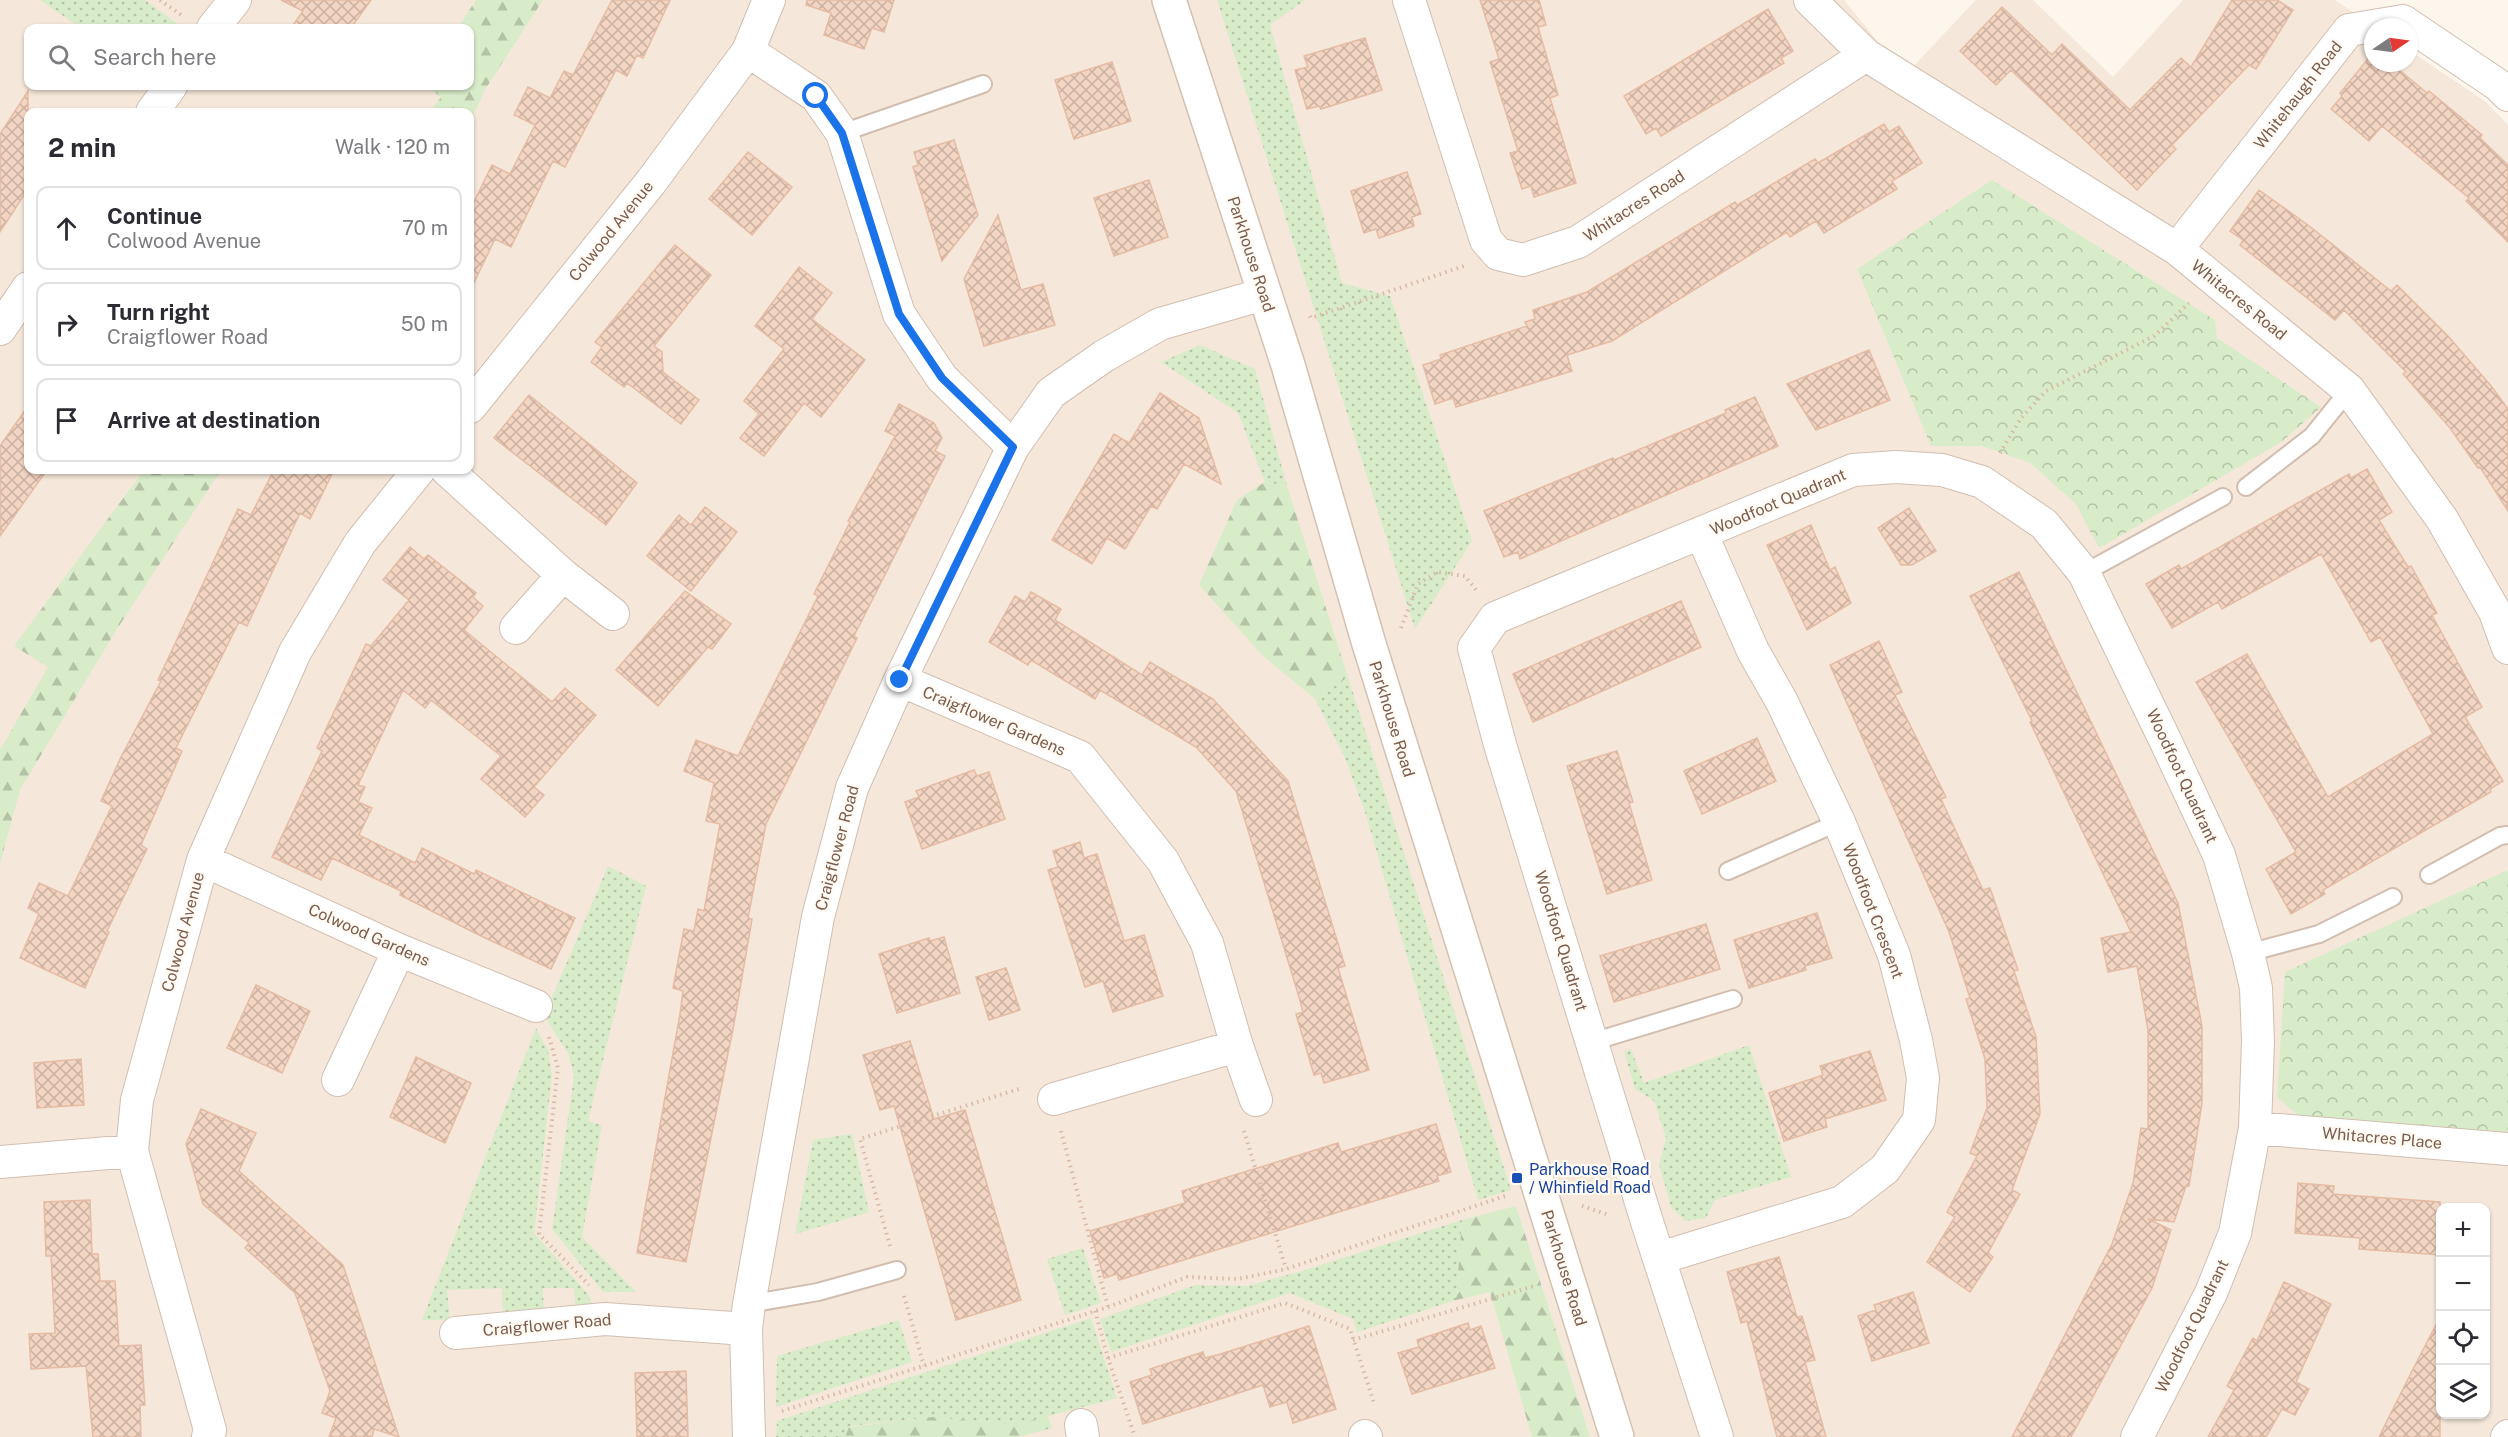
<!DOCTYPE html>
<html lang="en">
<head>
<meta charset="utf-8">
<style>
	:root { --surface:#fff; --page:#f2f2f3; --text:#2b2b33; --muted:#7c7c81; --line:#e1e1e2 }
	body { margin:0; font-family:"Public Sans",sans-serif; background:var(--page); color:var(--text) }
	.controls { position:absolute; right:18px; bottom:18px; display:grid; overflow:hidden; border-radius:12px; box-shadow:0 2px 4px #0004 }
	.controls button { width:54px; height:54px; display:grid; place-items:center; padding:0; border:0; border-bottom:2px solid var(--line); background:var(--surface); color:var(--text); font:30px sans-serif }
	.compass { position:absolute; left:2364px; top:18px; width:54px; height:54px; border-radius:50%; background:var(--surface); box-shadow:0 2px 4px #0004; rotate:77deg }
	.stop { position:absolute; width:18px; height:18px; margin:-14px; border:4px solid #1a73e8; border-radius:50%; background:#fff }
	.stop.end { background:#1a73e8; border-color:#fff; box-shadow:0 2px 6px #0008 }
	.list { margin:0; padding:0; list-style:none }
	h2 { display:flex; justify-content:space-between; align-items:center; height:78px; margin:0; padding:0 24px; font-size:26px }
	h2 small { font-size:20px; font-weight:400; color:var(--muted) }
	.list li { display:grid; grid-template-columns:39px 1fr auto; gap:18px; align-items:center; box-sizing:border-box; height:84px; margin:0 12px 12px; padding:0 12px; border:2px solid var(--line); border-radius:12px }
	.list b { display:block; font-size:22px; white-space:nowrap }
	.list p { margin:0; font-size:20px; white-space:nowrap; color:var(--muted) }
	.list em { font-size:20px; font-style:normal; color:var(--muted) }
	.icon { flex:none; width:33px; height:33px; fill:none; stroke:currentColor; stroke-width:2; stroke-linecap:round; stroke-linejoin:round }
	.map { position:relative; flex:none; width:2508px; height:1437px; overflow:hidden }
	.search { position:absolute; background:var(--surface); box-shadow:0 2px 4px #0004; left:24px; top:24px; width:450px; height:66px; display:flex; align-items:center; gap:15px; box-sizing:border-box; padding:0 21px; border-radius:12px; color:var(--muted); font-size:22px }
	.panel { position:absolute; background:var(--surface); box-shadow:0 2px 4px #0004; left:24px; top:108px; width:450px; height:366px; border-radius:12px }
	.map>svg:first-child { display:block }
	.residential { fill:#f5e8da; fill-rule:evenodd }
	.grass { fill:url(#grass-dots) }
	.forest { fill:url(#forest-firs) }
	.park { fill:url(#park-crowns) }
	.building { fill:url(#building-cross-hatch); stroke:#e6bba3; stroke-width:1.5 }
	.lines { fill:none; stroke-linecap:round; stroke-linejoin:round }
	.service-casing { stroke:#d1beb0; stroke-width:20 }
	.minor-casing { stroke:#d1beb0; stroke-width:34 }
	.secondary-casing { stroke:#d6c0b0; stroke-width:36 }
	.path { stroke:#d9b8a5; stroke-width:4; stroke-dasharray:1.5 4.5; stroke-linecap:butt }
	.service { stroke:#fff; stroke-width:16 }
	.minor { stroke:#fff; stroke-width:32 }
	.secondary { stroke:#fff; stroke-width:33 }
	.route { stroke:#1a73e8; stroke-width:8 }
	.transit-dot { fill:#1a4fb4; stroke:#fffaf3; stroke-width:2 }
	.labels { text-anchor:middle; dominant-baseline:central; stroke-width:4.5; stroke-linejoin:round; paint-order:stroke }
	.street-label { font-size:16px; fill:#7a5c4d; stroke:#fffaf3 }
	.transit-label { font-size:16px; fill:#164399; stroke:#fffaf3; text-anchor:start }
</style>
</head>
<body>
<div class="map">
<svg width="2508" height="1437" viewBox="0 0 2508 1437">
	<defs>
		<pattern id="grass-dots" width="8" height="8" patternUnits="userSpaceOnUse" patternTransform="scale(1.5)"><rect width="8" height="8" fill="#d8ecc9"/><path d="M2 2h.1M6 6h.1" fill="none" stroke="#b4c2a5" stroke-width="1.8" stroke-linecap="round"/></pattern>
		<pattern id="forest-firs" width="22" height="20" patternUnits="userSpaceOnUse" patternTransform="scale(1.5)"><rect width="22" height="20" fill="#d8ecc9"/><path d="M5 1l3.5 6h-7zM16 11l3.5 6h-7z" fill="#b4c2a5"/></pattern>
		<pattern id="park-crowns" width="20" height="18" patternUnits="userSpaceOnUse" patternTransform="scale(1.5)"><rect width="20" height="18" fill="#d8ecc9"/><path d="M2 6a3 3 0 1 1 6 0M12 15a3 3 0 1 1 6 0" fill="none" stroke="#b4c2a5"/></pattern>
		<pattern id="building-cross-hatch" width="8" height="8" patternUnits="userSpaceOnUse" patternTransform="scale(1.5)"><rect width="8" height="8" fill="#f3d5c3"/><path d="M0 0l8 8M0 8l8-8" fill="none" stroke="#cab0a1"/></pattern>
	</defs>
	<rect width="100%" height="100%" fill="#fdf6ec"/>
	<!-- residential -->
	<path class="residential" d="M0,0H1844L1905,75L1976,0H2033L2113,77L2183,0H2335L2375,27L2373,63H2409V50L2486,102L2508,125V1437H0ZM28,28H470V86H28ZM28,112H470V470H28ZM2440,1208H2486V1414H2440Z"/>
	<!-- grass -->
	<path class="grass" d="M40,0H145L182,27L81,28Z
		M1217,0H1305L1270,25L1342,283L1390,296L1472,541L1415,629Z
		M1200,345L1255,369L1287,486L1265,482L1238,413L1161,362Z
		M1348,677L1511,1190L1478,1200L1366,815L1345,758L1315,699Z
		M608,866L646,886L588,1121L602,1125L582,1237L636,1292H603L552,1229L574,1076L568,1053L544,1016Z
		M536,1028L548,1050L552,1075L534,1233L588,1294L594,1309L576,1313L574,1288H543L544,1317H503L502,1288L447,1290L450,1320H422Z
		M1749,1045L1791,1177L1715,1200L1706,1218L1685,1221L1671,1207L1659,1164L1666,1138L1654,1101L1635,1089L1624,1051L1631,1049L1644,1083Z
		M852,1134L869,1212L795,1234L813,1140Z
		M1462,1220L1456,1300L1357,1332L1353,1319L1290,1293L1111,1352L1100,1319L1196,1285L1247,1286L1302,1271Z
		M1083,1248L1101,1303L1065,1315L1047,1259Z
		M1091,1318L1117,1398L1014,1425L932,1417L849,1426L845,1437H776L777,1421Z
		M899,1320L912,1362L776,1407L777,1356Z"/>
	<!-- forest -->
	<path class="forest" d="M476,0H543L486,88L470,122V112H430L441,97L426,86H470V28H464L461,23Z
		M144,470H221L117,629L20,790L0,864V750L48,667L14,646Z
		M1265,482L1287,486L1348,677L1315,699L1263,656L1199,585L1237,500Z
		M1516,1206L1590,1437H1532L1490,1292L1456,1300L1462,1220Z
		M1048,1416L1052,1428L1018,1437H845L849,1427L932,1417L1014,1425Z"/>
	<!-- park -->
	<path class="park" d="M1992,180L2215,320L2217,338L2321,407L2280,443L2099,548L2076,504L2030,463L1982,446H1931L1857,269Z
		M2508,870V1132L2301,1118L2277,1097L2285,972Z"/>
	<!-- building -->
	<path class="building" d="M281,0H371L351,28L334,26L333,28H291L303,11Z
		M612,0H670L643,58L637,55L627,76L616,70L565,167L553,161L511,247L495,239L470,291V210L492,165L510,174L535,125L514,115L528,87L550,98L564,71L573,75Z
		M807,0H894L884,32L872,28L864,49L824,35L831,13L806,5Z
		M1480,0H1539L1546,25L1538,27L1558,95L1550,98L1576,183L1534,197L1531,186L1522,189L1510,153L1518,151L1490,62L1499,59Z
		M2232,0H2277L2293,10L2256,69L2249,65L2172,145L2176,149L2137,190L2011,70L1996,85L1960,51L2002,7L2052,55L2062,44L2130,110L2181,58L2191,67Z
		M1768,9L1793,51L1781,58L1784,63L1661,136L1656,128L1646,134L1624,96Z
		M1365,38L1382,90L1321,109L1319,106L1307,109L1295,70L1308,67L1304,56Z
		M2372,54L2373,63H2391L2427,93L2429,91L2482,135L2480,138L2508,165V242L2466,201L2469,198L2382,126L2369,141L2331,109L2342,96L2340,93Z
		M1112,62L1131,121L1074,139L1055,80Z
		M28,91V189L0,232V134Z
		M1884,124L1889,132L1899,126L1922,163L1892,181L1897,189L1824,233L1816,221L1790,237L1787,232L1612,341L1567,355L1572,371L1456,407L1453,398L1435,404L1423,365L1441,359L1440,355L1527,326L1525,322L1535,319L1533,310L1587,292L1735,202L1737,205L1815,159L1818,163Z
		M954,140L978,215L942,261L913,167L918,165L914,152Z
		M748,152L792,187L752,235L709,199Z
		M1407,172L1421,214L1412,217L1414,226L1379,238L1376,229L1364,233L1351,191Z
		M1149,180L1168,237L1114,256L1094,198Z
		M2259,190L2308,225L2391,291L2397,285L2448,336L2492,387L2508,409V511L2480,467L2478,468L2450,428L2403,374L2406,372L2344,310L2335,320L2240,245L2243,240L2230,231Z
		M998,215L1021,290L1043,284L1055,325L984,346L964,279Z
		M675,245L711,275L654,346L662,352L663,372L699,400L681,424L627,383L624,387L591,362L602,347L595,342Z
		M799,267L832,293L812,319L865,360L821,417L804,403L764,456L740,438L759,414L744,401L784,349L755,326Z
		M1869,350L1890,400L1816,430L1787,384Z
		M1160,393L1199,418L1221,484L1184,464L1157,509L1151,506L1125,549L1107,538L1092,564L1052,540L1114,434L1129,443Z
		M529,395L637,483L606,525L494,438Z
		M1755,397L1778,446L1520,559L1518,552L1504,557L1484,511L1613,458L1614,460L1726,413L1725,410Z
		M899,404L934,423L942,438L935,451L945,456L854,636L857,638L766,824L748,918L752,919L734,1024L686,1262L637,1253L680,1014L683,991L673,988L684,929L694,931L698,909L704,911L720,824L706,821L714,783L684,771L696,740L738,756L818,596L814,594L850,522L848,521L895,436L885,431Z
		M28,406V470H47L0,536V446Z
		M2367,469L2392,512L2379,520L2408,567L2411,566L2437,613L2432,615L2482,707L2465,717L2503,781L2490,789L2491,792L2323,890L2325,894L2291,914L2266,869L2296,852L2196,682L2247,654L2328,797L2433,734L2380,637L2371,642L2321,554L2222,609L2218,602L2172,628L2146,584L2179,565L2181,569L2349,474L2351,478Z
		M274,470H334L310,519L300,513L247,626L239,622L176,748L182,751L141,845L147,849L107,931L109,932L85,988L20,958L39,914L28,908L39,883L68,896L112,806L101,801L121,757L161,681L158,680L238,509L251,515Z
		M705,507L737,532L691,591L647,556L679,515L691,525Z
		M1909,508L1936,551L1912,565H1901L1878,528Z
		M1811,525L1830,570L1835,567L1851,603L1807,630L1767,545Z
		M410,547L424,559L428,555L476,593L473,597L483,606L464,630L552,702L565,688L596,715L534,787L544,795L525,817L481,779L501,756L431,700L425,708L403,690L358,785L365,787L358,802L372,808L359,835L415,863L422,848L474,874L476,870L575,918L551,969L479,935L400,895L401,891L332,858L321,880L272,857L322,751L317,748L366,644L371,646L409,600L383,580Z
		M2019,572L2178,903L2202,1026V1103L2189,1186H2186L2174,1222L2148,1219L2171,1230L2152,1288L2071,1437H2012L2112,1244L2133,1183L2141,1128L2148,1129V1030L2137,966L2108,972L2101,938L2131,932L2030,722L2032,721L1970,596Z
		M685,591L731,624L712,649L708,647L658,706L616,670Z
		M1031,592L1061,609L1055,620L1142,675L1150,662L1213,699L1288,781L1345,966L1338,968L1369,1070L1324,1083L1321,1073L1314,1075L1296,1014L1303,1012L1299,997L1236,791L1196,747L1100,690L1095,699L1031,660L1028,665L989,642L1015,596L1025,602Z
		M1681,601L1701,647L1533,722L1513,674Z
		M1879,641L1902,692L1895,695L1946,797L1941,799L1983,890L1990,888L2018,970L2014,971L2036,1037L2040,1114L2012,1190L2020,1194L1988,1253L1993,1257L1970,1292L1927,1262L1955,1217L1947,1212L1977,1156L1970,1153L1987,1108L1985,1059L1966,999L1970,998L1949,932L1830,665Z
		M1757,738L1776,781L1702,814L1684,771Z
		M1617,751L1633,802L1629,803L1652,880L1607,894L1567,766Z
		M974,770L977,776L989,772L1005,819L922,849L905,802L919,797L916,791Z
		M1080,842L1084,858L1097,854L1124,941L1144,935L1163,996L1113,1012L1103,981L1085,987L1048,870L1058,867L1053,851Z
		M1817,913L1832,958L1805,966L1806,970L1749,988L1734,940Z
		M1706,924L1720,969L1614,1002L1600,956Z
		M944,937L960,993L897,1013L879,954L929,938L930,941Z
		M1006,968L1020,1010L989,1020L976,977Z
		M256,985L310,1011L282,1073L227,1048Z
		M910,1041L934,1119L965,1110L1021,1300L956,1320L894,1106L880,1110L863,1055Z
		M1870,1051L1886,1100L1825,1119L1827,1127L1784,1141L1769,1093L1823,1075L1820,1066Z
		M416,1057L471,1083L445,1143L390,1117Z
		M81,1059L84,1105L37,1108L34,1063Z
		M201,1109L256,1133L239,1171L343,1265L399,1437L374,1429L372,1437H329L336,1418L322,1413L330,1391L295,1293L245,1248L249,1243L203,1204L186,1144Z
		M1436,1124L1451,1172L1437,1176L1439,1181L1119,1280L1117,1274L1104,1278L1090,1231L1185,1203L1182,1191L1280,1161L1338,1143L1341,1152Z
		M2298,1183L2334,1186L2333,1194L2440,1202V1255L2359,1249L2360,1238L2295,1233Z
		M90,1200L92,1254H98L100,1281H115L119,1346L141,1345L145,1405H140L141,1437H93L86,1366L31,1369L29,1334L55,1333L51,1256H46L44,1202Z
		M1779,1257L1797,1317L1802,1316L1815,1360L1805,1362L1826,1437H1777L1747,1321L1741,1323L1727,1272Z
		M2284,1282L2331,1304L2296,1382L2309,1389L2295,1415L2282,1409L2266,1437H2208L2234,1390L2227,1386L2253,1338L2257,1341Z
		M1913,1292L1929,1343L1872,1361L1858,1316L1876,1310L1874,1305Z
		M2440,1317V1437H2379L2411,1373Z
		M1468,1323L1470,1330L1481,1326L1495,1368L1412,1394L1398,1353L1419,1347L1417,1340Z
		M1309,1326L1336,1409L1293,1423L1287,1402L1270,1407L1263,1385L1143,1424L1130,1382L1152,1375L1150,1369L1203,1352L1205,1358L1217,1355Z
		M686,1371L688,1437H637L635,1373Z"/>
	<g class="lines">
		<defs>
			<path id="service" d="M842,133L983,84
				M2246,487L2312,436L2349,390
				M2084,573L2223,497
				M1728,871L1839,822
				M2429,875L2500,836L2508,835
				M2248,953L2319,934L2393,897
				M1592,1042L1733,999
				M749,1304L818,1292L897,1270"/>
			<path id="minor" d="M1409,0L1486,240L1498,254L1523,260L1578,242L1866,55
				M1810,0L1866,55L2177,249L2349,390L2442,519L2495,612L2508,648
				M213,28L235,0
				M748,51L816,96L842,133L899,314L942,378L1013,447
				M152,112L171,86
				M2177,249L2349,30L2403,21L2498,85L2508,95
				M0,329L28,288
				M470,407L651,182L748,51L769,0
				M447,470L563,575L613,614
				M516,628L563,575
				M900,680L1080,757L1163,861L1207,943L1237,1046L1256,1100
				M203,860L399,950L536,1006
				M338,1080L399,950
				M1054,1099L1237,1046
				M2255,1128L2508,1149
				M0,1162L132,1151
				M1660,1258L1842,1202L1885,1169L1919,1120L1923,1078L1916,1040L1894,955L1839,822L1782,702L1753,651L1702,535
				M456,1333L605,1319L746,1329
				M1081,1425L1083,1437
				M1365,1436L1366,1437
				M208,1437L210,1430L132,1151L137,1100L203,860L295,652L360,543L419,470
				M749,1437L746,1329L749,1304L818,917L852,788L900,680L1013,447L1051,393L1104,356L1160,324L1264,294
				M1717,1437L1648,1225L1501,748L1474,648L1495,618L1853,470L1896,467L1942,470L1982,482L2044,524L2084,573L2166,742L2219,855L2248,953L2256,988L2258,1041L2255,1128L2235,1233L2211,1293L2137,1437
				M2507,1437L2508,1436"/>
			<path id="secondary" d="M1169,0L1288,365L1369,644L1617,1437"/>
		</defs>
		<!-- service casing -->
		<use href="#service" class="service-casing"/>
		<!-- minor casing -->
		<use href="#minor" class="minor-casing"/>
		<!-- secondary casing -->
		<use href="#secondary" class="secondary-casing"/>
		<!-- path -->
		<path class="path" d="M160,0L183,16
			M1310,316L1311,318L1464,266
			M2000,453L2021,418L2046,391L2154,336L2189,303
			M1401,628L1418,584L1437,572L1465,576L1476,590
			M549,1037L558,1068L539,1234L589,1285
			M1061,1131L1108,1307
			M1244,1131L1286,1269
			M1582,1206L1609,1215
			M890,1246L860,1139L1022,1088
			M904,1296L924,1366
			M1095,1311L1108,1358L1135,1437
			M1353,1340L1534,1286
			M1108,1358L1285,1303L1350,1329L1374,1403
			M782,1411L1108,1307L1187,1277L1238,1279L1286,1269L1505,1196"/>
		<!-- service -->
		<use href="#service" class="service"/>
		<!-- minor -->
		<use href="#minor" class="minor"/>
		<!-- secondary -->
		<use href="#secondary" class="secondary"/>
	</g>
	<g class="lines">
		<!-- route -->
		<path class="route" d="M816,96L842,133L899,314L942,378L1013,447L900,680"/>
	</g>
	<!-- markers -->
	<rect class="transit-dot" x="1511" y="1172" width="12" height="12" rx="3"/>
	<g class="labels">
		<!-- street labels -->
		<g class="street-label">
			<text transform="translate(2298 95) rotate(-52)">Whitehaugh Road</text>
			<text transform="translate(1634 206) rotate(-33)">Whitacres Road</text>
			<text transform="translate(611 231) rotate(-51)">Colwood Avenue</text>
			<text transform="translate(1251 254) rotate(72)">Parkhouse Road</text>
			<text transform="translate(2239 300) rotate(39)">Whitacres Road</text>
			<text transform="translate(1778 502) rotate(-23)">Woodfoot Quadrant</text>
			<text transform="translate(1392 719) rotate(73)">Parkhouse Road</text>
			<text transform="translate(994 721) rotate(23)">Craigflower Gardens</text>
			<text transform="translate(2182 776) rotate(65)">Woodfoot Quadrant</text>
			<text transform="translate(837 848) rotate(-75)">Craigflower Road</text>
			<text transform="translate(1873 911) rotate(69)">Woodfoot Crescent</text>
			<text transform="translate(183 932) rotate(-75)">Colwood Avenue</text>
			<text transform="translate(369 935) rotate(24)">Colwood Gardens</text>
			<text transform="translate(1561 941) rotate(73)">Woodfoot Quadrant</text>
			<text transform="translate(2382 1138) rotate(5)">Whitacres Place</text>
			<text transform="translate(1564 1268) rotate(73)">Parkhouse Road</text>
			<text transform="translate(547 1325) rotate(-5)">Craigflower Road</text>
			<text transform="translate(2192 1326) rotate(-64)">Woodfoot Quadrant</text>
		</g>
		<!-- transit labels -->
		<g class="transit-label">
			<text x="1529" y="1169">Parkhouse Road<tspan x="1529" dy="18">/ Whinfield Road</tspan></text>
		</g>
	</g>
</svg>
<div class="controls">
<button>+</button>
<button>−</button>
<button><svg class="icon" aria-label="locate" viewBox="0 0 24 24"><circle cx="12" cy="12" r="6"/><path d="M12 2v4M12 18v4M2 12h4M18 12h4"/></svg></button>
<button><svg class="icon" aria-label="layers" viewBox="0 0 24 24"><path d="M12 4l9 5-9 5-9-5zM3 14l9 5 9-5"/></svg></button>
</div>
<svg class="compass" viewBox="-18 -18 36 36"><path d="M0-13l5 13h-10z" fill="#e53935"/><path d="M0 13l5-13h-10z" fill="#7c7c81"/></svg>
<div class="stop" style="left:816px;top:96px"></div>
<div class="stop end" style="left:900px;top:680px"></div>
<div class="search"><svg class="icon" aria-label="search" viewBox="0 0 24 24"><circle cx="10" cy="10" r="6"/><path d="M15 15l6 6"/></svg>Search here</div>
<section class="panel">
<h2>2 min<small>Walk · 120 m</small></h2>
<ul class="list">
<li><svg class="icon" aria-label="ahead" viewBox="0 0 24 24"><path d="M12 20V5M6 11l6-6 6 6"/></svg><div><b>Continue</b><p>Colwood Avenue</p></div><em>70 m</em></li>
<li><svg class="icon" aria-label="right" viewBox="0 0 24 24"><path d="M7 20v-9h11M14 6l5 5-5 5"/></svg><div><b>Turn right</b><p>Craigflower Road</p></div><em>50 m</em></li>
<li><svg class="icon" aria-label="arrive" viewBox="0 0 24 24"><path d="M6 21V4h12l-3 4 3 4H6"/></svg><div><b>Arrive at destination</b></div></li>
</ul>
</section>
</div>
</body>
</html>
